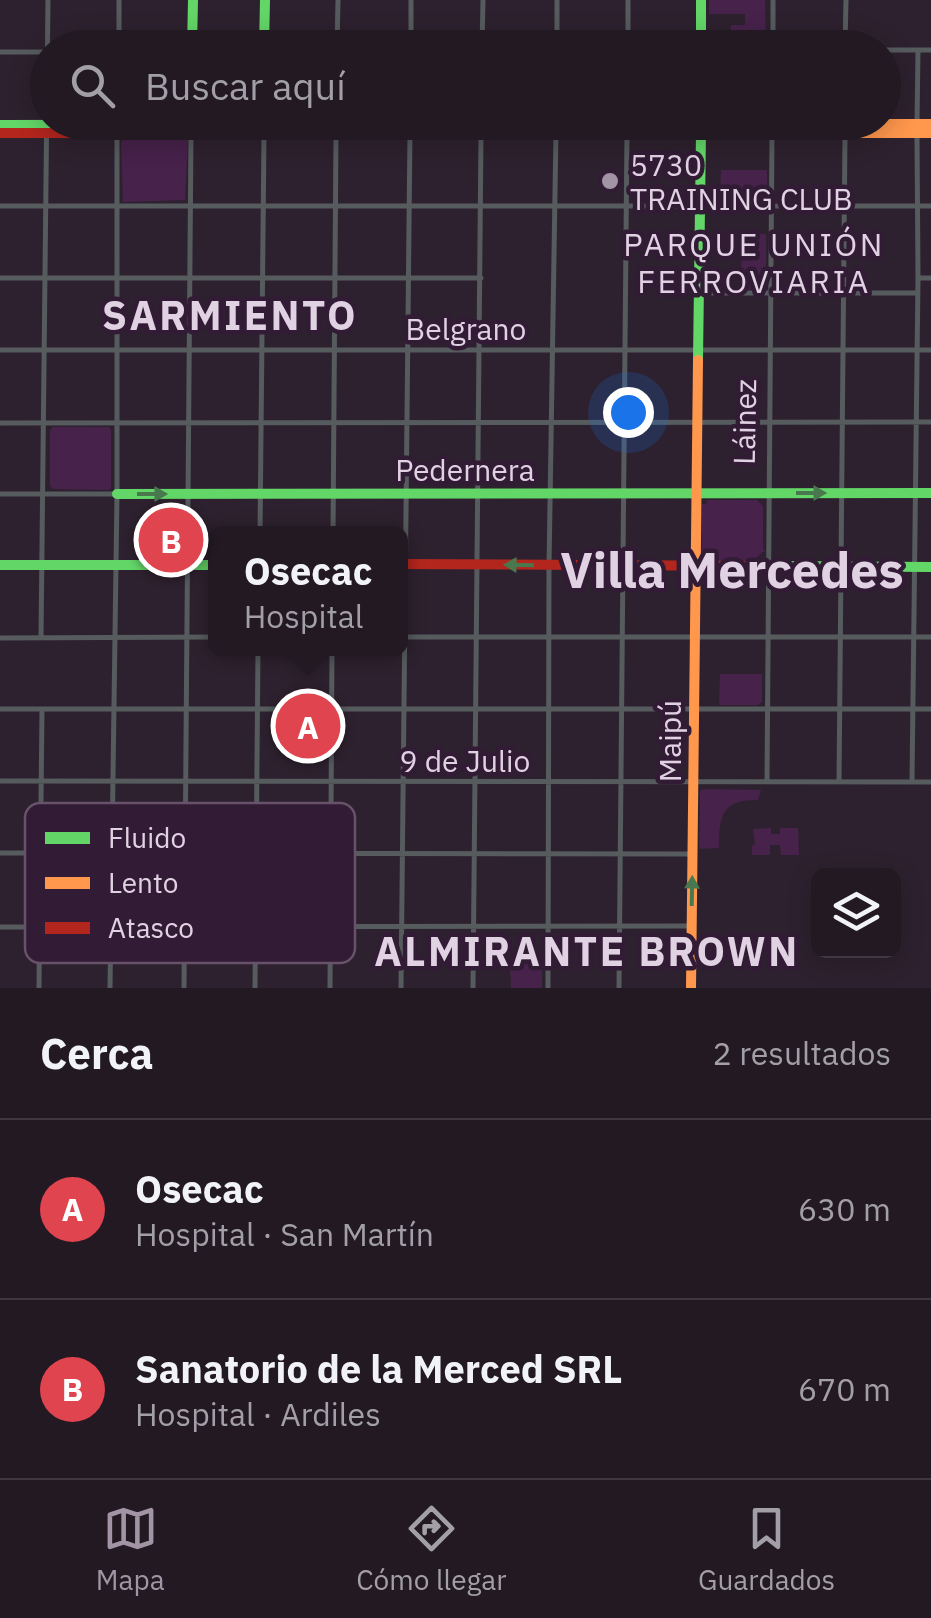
<!DOCTYPE html>
<html lang="es">
<head>
<meta charset="utf-8">
<style>
	:root { --surface:#221923; --page:#2e2630; --text:#f1f3f6; --muted:#a2a0a6; --line:#3f3841; --accent:#a294a4 }
	body { margin:0; font-family:"IBM Plex Sans",sans-serif; background:var(--page); color:var(--text) }
	.controls { position:absolute; right:30px; bottom:30px; display:grid; overflow:hidden; border-radius:15px; box-shadow:0 5px 25px #0003 }
	.controls button { width:90px; height:90px; display:grid; place-items:center; padding:0; border:0; border-bottom:2px solid var(--line); background:var(--surface); color:var(--text); font:50px sans-serif }
	.you { position:absolute; left:628px; top:412px; width:35px; height:35px; margin:-25px; border:8px solid #fff; border-radius:50%; background:#1a73e8; box-shadow:0 0 0 15px #1a73e833 }
	.badge { display:grid; place-items:center; width:65px; height:65px; border-radius:50%; background:var(--accent); color:#fff; font-size:32px; font-weight:700 }
	.pin { position:absolute; translate:-50% -50%; border:5px solid #fff; box-shadow:0 2px 10px #0006 }
	.popup { position:absolute; left:208px; top:526px; width:200px; height:130px; box-sizing:border-box; display:grid; place-content:center; border-radius:15px; background:var(--surface); filter:drop-shadow(0 2px 8px #0005); font-size:32px; white-space:nowrap; color:var(--muted) }
	.popup b { font-size:38px; color:var(--text) }
	.popup::after { content:''; position:absolute; left:50%; top:100%; margin-left:-20px; border:20px solid transparent; border-top-color:var(--surface) }
	.list { margin:0; padding:0; list-style:none }
	h2 { display:flex; justify-content:space-between; align-items:center; height:130px; margin:0; padding:0 40px; font-size:42px }
	h2 small { font-size:32px; font-weight:400; color:var(--muted) }
	.list li { display:grid; grid-template-columns:65px 1fr auto; gap:30px; align-items:center; box-sizing:border-box; height:180px; padding:0 40px; border-top:2px solid var(--line) }
	.list b { display:block; font-size:38px; white-space:nowrap }
	.list p { margin:0; font-size:32px; white-space:nowrap; color:var(--muted) }
	.list em { font-size:32px; font-style:normal; color:var(--muted) }
	.icon { flex:none; width:55px; height:55px; fill:none; stroke:currentColor; stroke-width:2; stroke-linecap:round; stroke-linejoin:round }
	.map { position:relative; flex:none; width:931px; height:988px; overflow:hidden }
	.search { position:absolute; background:var(--surface); box-shadow:0 5px 25px #0003; left:30px; right:30px; top:30px; height:110px; display:flex; align-items:center; gap:25px; box-sizing:border-box; padding:0 35px; border-radius:55px; color:var(--muted); font-size:38px }
	.sheet { height:490px; background:var(--surface) }
	nav { display:flex; justify-content:space-around; align-items:center; box-sizing:border-box; height:140px; border-top:2px solid var(--line); background:var(--surface); font-size:28px; color:var(--muted) }
	nav a { display:grid; justify-items:center; gap:5px }
	nav .on { color:var(--accent) }
	.map>svg:first-child { display:block }
	.green { fill:#47224b }
	.lines { fill:none; stroke-linecap:round; stroke-linejoin:round }
	.street { stroke:#565b5e; stroke-width:5 }
	.fast { stroke:#63d668; stroke-width:10 }
	.slow { stroke:#ff974d; stroke-width:10 }
	.jam { stroke:#b3261e; stroke-width:10 }
	.oneway { fill:#4a784e }
	.poi-dot { fill:#a294a4; stroke:#321b35; stroke-width:4 }
	.labels { text-anchor:middle; dominant-baseline:central; stroke-width:9; stroke-linejoin:round; paint-order:stroke }
	.poi-label { font-size:30px; fill:#e1d2e3; stroke:#321b35; text-anchor:start }
	.street-label { font-size:30px; fill:#e1d2e3; stroke:#321b35 }
	.neighbourhood-label { font-size:32px; letter-spacing:2.5px; fill:#e1d2e3; stroke:#321b35 }
	.district-label { font-size:40px; font-weight:bold; letter-spacing:2.5px; fill:#e1d2e3; stroke:#321b35 }
	.town-label { font-size:50px; font-weight:bold; fill:#e1d2e3; stroke:#321b35 }
	.key { fill:#321b35; stroke:#675269; stroke-width:2.5 }
	.key-label { font-size:28px; fill:#e1d2e3 }
</style>
</head>
<body>
<div class="map">
<svg width="931" height="988" viewBox="0 0 931 988">
	<rect width="100%" height="100%" fill="#2e212f"/>
	<!-- green -->
	<path class="green" d="M709,0H765L766,44L731,45V25H745V14H709Z
		M184,137L188,140L185,200L123,202L121,142L123,140Z
		M721,170H767V197L763,200H720Z
		M742,233L766,234V288L764,289H744L741,287Z
		M52,427H109L111,431V488L109,490L53,489L50,486V431Z
		M707,500H757L763,506V548L765,552H762L757,558L758,562L706,563V558L699,555V552L702,549V504H706Z
		M720,674H762V702L758,705H719Z
		M704,789L761,790L758,800C722,799 719,816 719,848L699,849L700,791Z
		M771,828V834H780V828H798L799,855H781L780,845H770V855H752V846L755,845L753,829Z
		M510,963H542V988H511Z"/>
	<g class="lines">
		<!-- street -->
		<path class="street" d="M119,48V0
			M337,48L338,0
			M411,48V0
			M482,48L483,0
			M557,48V0
			M628,48V0
			M773,48V0
			M845,48L846,0
			M884,50H931
			M0,52H48
			M917,124L918,50
			M0,206H931
			M0,278H481
			M918,278H931
			M701,293H918
			M0,350H931
			M0,423L931,422
			M0,494H117
			M260,534L264,134
			M333,534L336,135
			M400,637H931
			M0,638L216,637
			M41,638L48,0
			M0,709H931
			M0,781L931,782
			M767,782L772,135
			M839,782L845,135
			M912,782L918,278L917,135
			M0,853L692,854
			M0,927L692,926
			M39,988L42,709
			M110,988L117,494V131
			M184,988L191,134
			M255,988L258,648
			M330,988L332,648
			M401,988L410,131
			M473,988L481,135
			M548,988L549,566L556,131
			M619,988L627,131"/>
		<!-- fast -->
		<path class="fast" d="M701,0V48
			M192,48L193,0
			M264,48L265,0
			M0,125L485,124
			M698,360L701,132
			M117,494L931,493
			M0,565H216
			M773,566L931,567"/>
		<!-- slow -->
		<path class="slow" d="M485,124H931
			M566,133H931
			M691,988L698,360"/>
		<!-- jam -->
		<path class="jam" d="M0,133H566
			M400,564L773,566"/>
	</g>
	<!-- one-way arrows -->
	<defs><path id="oneway-solid" d="M-6-.8H1V-3.2L6.5 0L1 3.2V.8H-6Z" transform="scale(2.5)"/></defs>
	<g class="oneway">
		<use href="#oneway-solid" transform="translate(811 493)"/>
		<use href="#oneway-solid" transform="translate(152 494)"/>
		<use href="#oneway-solid" transform="translate(519 565) rotate(-179)"/>
		<use href="#oneway-solid" transform="translate(692 891) rotate(-89)"/>
	</g>
	<!-- markers -->
	<circle class="poi-dot" cx="610" cy="181" r="10"/>
	<g class="labels">
		<!-- poi labels -->
		<g class="poi-label">
			<text x="630" y="164">5730<tspan x="630" dy="34">TRAINING CLUB</tspan></text>
		</g>
		<!-- street labels -->
		<g class="street-label">
			<text x="466" y="328">Belgrano</text>
			<text transform="translate(744 422) rotate(-89)">Láinez</text>
			<text x="465" y="469">Pedernera</text>
			<text transform="translate(669 741) rotate(-90)">Maipú</text>
			<text x="465" y="760">9 de Julio</text>
		</g>
		<!-- neighbourhood labels -->
		<g class="neighbourhood-label">
			<text x="754" y="244">PARQUE UNIÓN<tspan x="754" dy="37">FERROVIARIA</tspan></text>
		</g>
		<!-- district labels -->
		<g class="district-label">
			<text x="230" y="315">SARMIENTO</text>
			<text x="587" y="951">ALMIRANTE BROWN</text>
		</g>
		<!-- town labels -->
		<g class="town-label">
			<text x="732" y="569">Villa Mercedes</text>
		</g>
	</g>
	<!-- legend -->
	<rect x="25" y="803" width="330" height="160" rx="15" class="key"/>
	<rect x="45" y="832" width="45" height="12" fill="#63d668"/>
	<rect x="45" y="877" width="45" height="12" fill="#ff974d"/>
	<rect x="45" y="922" width="45" height="12" fill="#b3261e"/>
	<g class="key-label">
		<text x="108" y="848">Fluido</text>
		<text x="108" y="893">Lento</text>
		<text x="108" y="938">Atasco</text>
	</g>
</svg>
<div class="controls">
<button><svg class="icon" aria-label="layers" viewBox="0 0 24 24"><path d="M12 4l9 5-9 5-9-5zM3 14l9 5 9-5"/></svg></button>
</div>
<div class="you"></div>
<div class="pin badge" style="left:308px;top:726px;background:#e0444e">A</div>
<div class="popup"><b>Osecac</b>Hospital</div>
<div class="pin badge" style="left:171px;top:540px;background:#e0444e">B</div>
<div class="search"><svg class="icon" aria-label="search" viewBox="0 0 24 24"><circle cx="10" cy="10" r="6"/><path d="M15 15l6 6"/></svg>Buscar aquí</div>
</div>
<section class="sheet">
<h2>Cerca<small>2 resultados</small></h2>
<ul class="list">
<li><span class="badge" style="background:#e0444e">A</span><div><b>Osecac</b><p>Hospital · San Martín</p></div><em>630 m</em></li>
<li><span class="badge" style="background:#e0444e">B</span><div><b>Sanatorio de la Merced SRL</b><p>Hospital · Ardiles</p></div><em>670 m</em></li>
</ul>
</section>
<nav>
<a class="on"><svg class="icon" aria-label="map" viewBox="0 0 24 24"><path d="M3 6l6-2 6 2 6-2v14l-6 2-6-2-6 2zM9 4v14M15 6v14"/></svg>Mapa</a>
<a><svg class="icon" aria-label="directions" viewBox="0 0 24 24"><path d="M12 3l9 9-9 9-9-9zM9 14v-3h6M13 9l2 2-2 2"/></svg>Cómo llegar</a>
<a><svg class="icon" aria-label="saved" viewBox="0 0 24 24"><path d="M7 4h10v16l-5-4-5 4z"/></svg>Guardados</a>
</nav>
</body>
</html>
